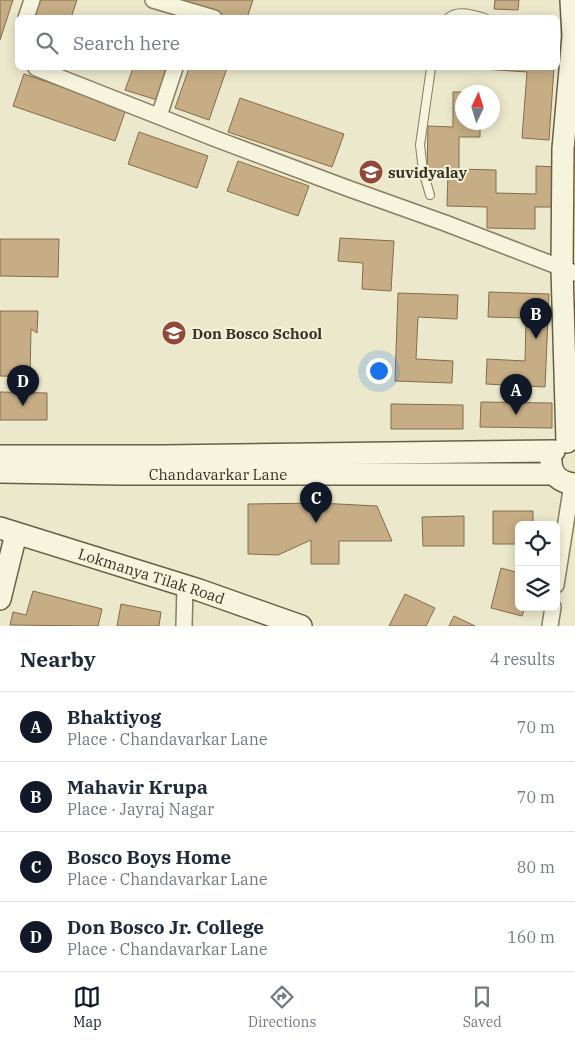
<!DOCTYPE html>
<html lang="en">
<head>
<meta charset="utf-8">
<style>
	:root { --surface:#fff; --page:#f6f6f7; --text:#1f2937; --muted:#747a83; --line:#e0e1e3; --accent:#111827 }
	body { margin:0; font-family:"IBM Plex Serif",serif; background:var(--page); color:var(--text) }
	.controls { position:absolute; right:15px; bottom:15px; display:grid; overflow:hidden; border-radius:8px; box-shadow:0 2px 12px #0003 }
	.controls button { width:45px; height:45px; display:grid; place-items:center; padding:0; border:0; border-bottom:1px solid var(--line); background:var(--surface); color:var(--text); font:25px sans-serif }
	.compass { position:absolute; left:455px; top:85px; width:45px; height:45px; border-radius:50%; background:var(--surface); box-shadow:0 2px 12px #0003; rotate:4deg }
	.you { position:absolute; left:378px; top:370px; width:18px; height:18px; margin:-12px; border:4px solid #fff; border-radius:50%; background:#1a73e8; box-shadow:0 0 0 8px #1a73e833 }
	.badge { display:grid; place-items:center; width:32px; height:32px; border-radius:50%; background:var(--accent); color:#fff; font-size:16px; font-weight:700 }
	.pin { position:absolute; translate:-50% -41px; filter:drop-shadow(0 1px 2px #0008) }
	.pin::after { content:''; position:absolute; top:26px; width:18px; height:15px; background:inherit; clip-path:polygon(0 0,100% 0,50% 100%) }
	.list { margin:0; padding:0; list-style:none }
	h2 { display:flex; justify-content:space-between; align-items:center; height:65px; margin:0; padding:0 20px; font-size:21px }
	h2 small { font-size:16px; font-weight:400; color:var(--muted) }
	.list li { display:grid; grid-template-columns:32px 1fr auto; gap:15px; align-items:center; box-sizing:border-box; height:70px; padding:0 20px; border-top:1px solid var(--line) }
	.list b { display:block; font-size:19px; white-space:nowrap }
	.list p { margin:0; font-size:16px; white-space:nowrap; color:var(--muted) }
	.list em { font-size:16px; font-style:normal; color:var(--muted) }
	.icon { flex:none; width:28px; height:28px; fill:none; stroke:currentColor; stroke-width:2; stroke-linecap:round; stroke-linejoin:round }
	.map { position:relative; flex:none; width:575px; height:626px; overflow:hidden }
	.search { position:absolute; background:var(--surface); box-shadow:0 2px 12px #0003; left:15px; right:15px; top:15px; height:55px; display:flex; align-items:center; gap:12px; box-sizing:border-box; padding:0 18px; border-radius:8px; color:var(--muted); font-size:19px }
	.sheet { height:345px; background:var(--surface) }
	nav { display:flex; justify-content:space-around; align-items:center; box-sizing:border-box; height:70px; border-top:1px solid var(--line); background:var(--surface); font-size:14px; color:var(--muted) }
	nav a { display:grid; justify-items:center; gap:2px }
	nav .on { color:var(--accent) }
	.map>svg:first-child { display:block }
	.building { fill:#c6ad85; stroke:#846c49 }
	.lines { fill:none; stroke-linecap:round; stroke-linejoin:round }
	.lane-casing { stroke:#877d61; stroke-width:10 }
	.street-casing { stroke:#877d61; stroke-width:18 }
	.secondary-casing { stroke:#695e44; stroke-width:24 }
	.lane { stroke:#f7f4de; stroke-width:8 }
	.street { stroke:#f7f4de; stroke-width:15 }
	.secondary { stroke:#f7f4de; stroke-width:21 }
	.labels { text-anchor:middle; dominant-baseline:central; stroke-width:4; stroke-linejoin:round; paint-order:stroke }
	.poi-label { font-size:15px; font-weight:bold; fill:#393223; stroke:#f3f1db; text-anchor:start }
	.street-label { font-size:15px; fill:#393223; stroke:#f3f1db }
</style>
</head>
<body>
<div class="map">
<svg width="575" height="626" viewBox="0 0 575 626">
	<rect width="100%" height="100%" fill="#ebe8cc"/>
	<!-- building -->
	<path class="building" d="M0,0H13L0,40Z
		M39,0H77L71,18H33Z
		M169,0H253L247,18H224Z
		M495,0H519L518,10L494,9Z
		M133,68H168L157,100L125,90Z
		M189,68H227L209,120L175,108Z
		M482,68H554L549,140L522,138L527,72L482,69Z
		M24,74L126,109L115,141L13,106Z
		M453,92H481H462V122H480V137H459V169L496,170V193L536,194V166L558,167V207H535V229L487,228V207L447,206L448,172H427L428,126L453,127Z
		M240,98L344,134L332,167L228,132Z
		M139,132L208,156L197,188L128,164Z
		M238,161L309,186L298,216L227,191Z
		M340,238L394,241L391,291L362,289L363,263L338,261Z
		M0,239H59L58,277L0,276Z
		M489,292L549,294L545,387L486,384L487,359L525,361L526,318L488,317Z
		M398,293L458,295L457,319L418,317L416,359L453,361L452,383L395,381Z
		M0,311H38L37,333L31,329L30,377L0,376Z
		M0,392L47,393V420H0Z
		M481,402L552,403V428L480,427Z
		M391,404L463,405V429H391Z
		M319,503L377,506L392,541H339V564H311V540L278,555L248,554V504Z
		M493,511H533V525H519V544H493Z
		M464,516V546H423L422,517Z
		M501,568L519,573V607H525L522,616L491,608Z
		M33,591L102,609L98,626L10,625L13,612L26,615Z
		M405,594L435,608L426,626H389Z
		M121,604L161,612L159,626H117Z
		M454,616L475,626H449Z"/>
	<g class="lines">
		<defs>
			<path id="lane" d="M448,18C458,9 473,15 485,18
				M430,195L423,171L420,145L431,68"/>
			<path id="street" d="M153,0L214,18
				M26,18L32,0
				M36,68L216,139L347,188L445,223L575,273
				M159,116L175,68
				M556,585L572,484
				M184,626L185,586
				M550,626L553,607"/>
			<g id="secondary">
				<path d="M567,442L562,269L563,149L573,36L571,0"/>
				<path d="M0,456H164L554,451"/>
				<path d="M551,461C551,476 561,483 575,484"/>
				<path id="s1" d="M0,472L122,474H554"/>
				<path id="s2" d="M0,528L199,590L301,626"/>
				<path d="M0,599L16,534"/>
			</g>
		</defs>
		<!-- lane casing -->
		<use href="#lane" class="lane-casing"/>
		<!-- street casing -->
		<use href="#street" class="street-casing"/>
		<!-- secondary casing -->
		<use href="#secondary" class="secondary-casing"/>
		<!-- lane -->
		<use href="#lane" class="lane"/>
		<!-- street -->
		<use href="#street" class="street"/>
		<!-- secondary -->
		<use href="#secondary" class="secondary"/>
	</g>
	<!-- icons -->
	<defs>
		<symbol id="school-disc" viewBox="-11 -11 22 22"><circle r="9.5" fill="#914836" stroke="#f3f1db"/><path d="M0-5L7-2L0 1L-7-2ZM-4 1L0 2.5L4 1V4Q0 6-4 4Z" fill="#fff"/></symbol>
	</defs>
	<g fill-rule="evenodd">
		<use href="#school-disc" x="357" y="158" width="28" height="28"/>
		<use href="#school-disc" x="160" y="319" width="28" height="28"/>
	</g>
	<g class="labels">
		<!-- poi labels -->
		<g class="poi-label">
			<text x="388" y="172">suvidyalay</text>
			<text x="192" y="333">Don Bosco School</text>
		</g>
		<!-- street labels -->
		<g class="street-label">
			<text stroke="none"><textPath href="#s1" startOffset="218">Chandavarkar Lane</textPath></text>
			<text stroke="none"><textPath href="#s2" startOffset="159">Lokmanya Tilak Road</textPath></text>
		</g>
	</g>
</svg>
<div class="controls">
<button><svg class="icon" aria-label="locate" viewBox="0 0 24 24"><circle cx="12" cy="12" r="6"/><path d="M12 2v4M12 18v4M2 12h4M18 12h4"/></svg></button>
<button><svg class="icon" aria-label="layers" viewBox="0 0 24 24"><path d="M12 4l9 5-9 5-9-5zM3 14l9 5 9-5"/></svg></button>
</div>
<svg class="compass" viewBox="-18 -18 36 36"><path d="M0-13l5 13h-10z" fill="#e53935"/><path d="M0 13l5-13h-10z" fill="#747a83"/></svg>
<div class="you"></div>
<div class="pin badge" style="left:516px;top:415px">A</div>
<div class="pin badge" style="left:536px;top:339px">B</div>
<div class="pin badge" style="left:316px;top:523px">C</div>
<div class="pin badge" style="left:23px;top:406px">D</div>
<div class="search"><svg class="icon" aria-label="search" viewBox="0 0 24 24"><circle cx="10" cy="10" r="6"/><path d="M15 15l6 6"/></svg>Search here</div>
</div>
<section class="sheet">
<h2>Nearby<small>4 results</small></h2>
<ul class="list">
<li><span class="badge">A</span><div><b>Bhaktiyog</b><p>Place · Chandavarkar Lane</p></div><em>70 m</em></li>
<li><span class="badge">B</span><div><b>Mahavir Krupa</b><p>Place · Jayraj Nagar</p></div><em>70 m</em></li>
<li><span class="badge">C</span><div><b>Bosco Boys Home</b><p>Place · Chandavarkar Lane</p></div><em>80 m</em></li>
<li><span class="badge">D</span><div><b>Don Bosco Jr. College</b><p>Place · Chandavarkar Lane</p></div><em>160 m</em></li>
</ul>
</section>
<nav>
<a class="on"><svg class="icon" aria-label="map" viewBox="0 0 24 24"><path d="M3 6l6-2 6 2 6-2v14l-6 2-6-2-6 2zM9 4v14M15 6v14"/></svg>Map</a>
<a><svg class="icon" aria-label="directions" viewBox="0 0 24 24"><path d="M12 3l9 9-9 9-9-9zM9 14v-3h6M13 9l2 2-2 2"/></svg>Directions</a>
<a><svg class="icon" aria-label="saved" viewBox="0 0 24 24"><path d="M7 4h10v16l-5-4-5 4z"/></svg>Saved</a>
</nav>
</body>
</html>
